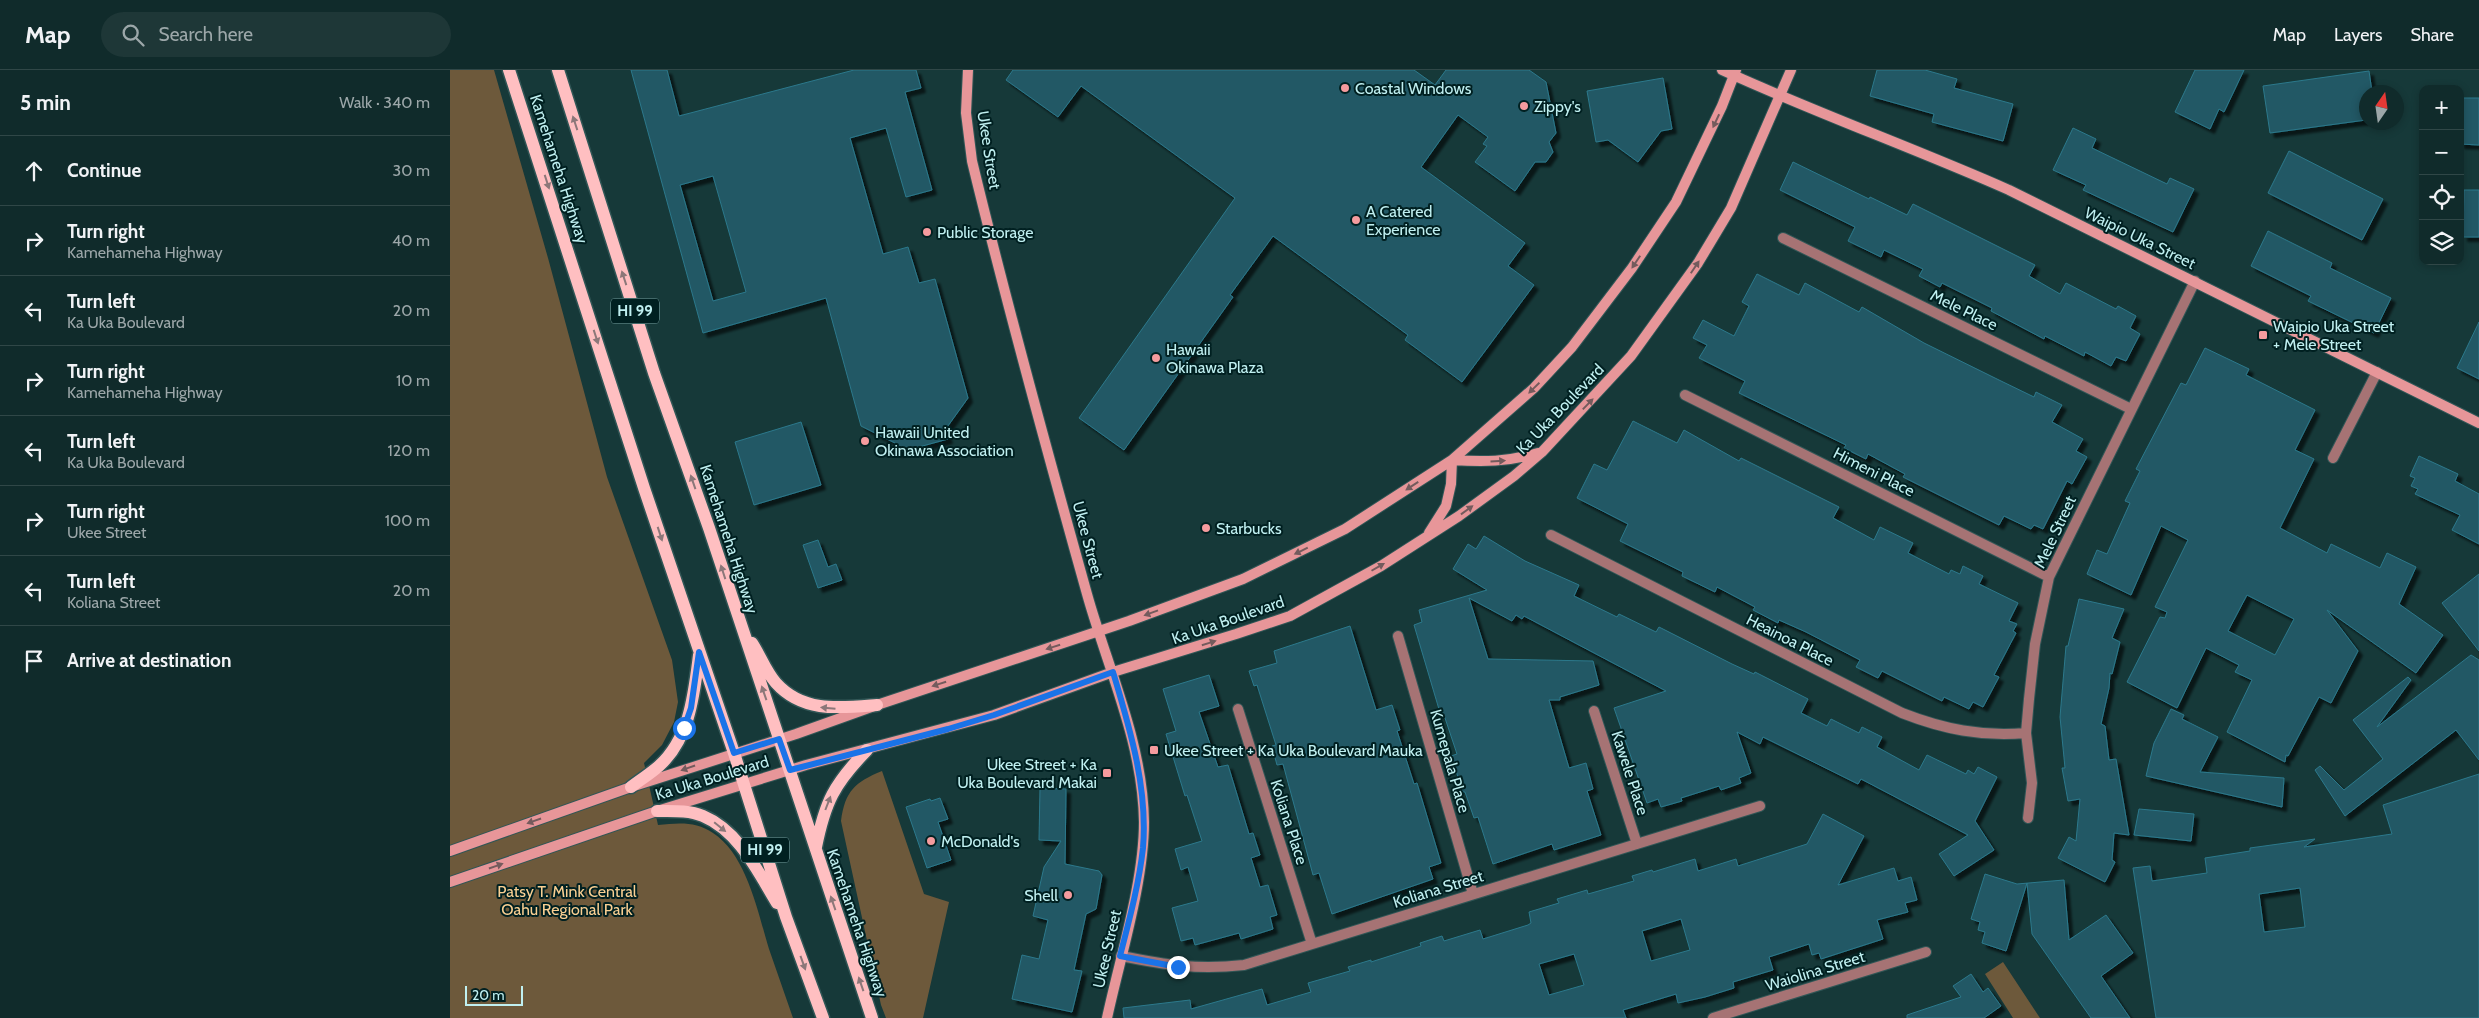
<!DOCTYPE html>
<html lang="en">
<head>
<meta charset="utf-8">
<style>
	:root { --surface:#102b2b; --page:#1e3737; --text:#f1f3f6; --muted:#9ca7a9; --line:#304747 }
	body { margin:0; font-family:Cabin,sans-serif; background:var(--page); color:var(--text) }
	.controls { position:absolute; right:15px; top:15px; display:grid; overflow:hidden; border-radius:10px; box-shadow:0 2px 8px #0003 }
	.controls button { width:45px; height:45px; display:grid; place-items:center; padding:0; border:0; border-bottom:1px solid var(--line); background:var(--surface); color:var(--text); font:25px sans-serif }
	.compass { position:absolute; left:1909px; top:15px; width:45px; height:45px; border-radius:50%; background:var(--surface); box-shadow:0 2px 8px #0003; rotate:13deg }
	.scale { position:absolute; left:15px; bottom:12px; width:58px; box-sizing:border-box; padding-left:5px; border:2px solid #c0f0f1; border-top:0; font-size:14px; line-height:18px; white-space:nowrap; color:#c0f0f1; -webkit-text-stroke:4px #002021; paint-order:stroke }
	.stop { position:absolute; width:15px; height:15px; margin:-11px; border:4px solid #1a73e8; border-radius:50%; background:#fff }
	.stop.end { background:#1a73e8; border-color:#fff; box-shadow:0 1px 5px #0008 }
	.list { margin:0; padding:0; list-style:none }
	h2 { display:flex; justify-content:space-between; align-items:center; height:65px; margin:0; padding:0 20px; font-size:21px }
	h2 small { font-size:16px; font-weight:400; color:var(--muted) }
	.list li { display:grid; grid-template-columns:32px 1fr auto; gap:15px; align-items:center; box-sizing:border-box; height:70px; padding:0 20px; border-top:1px solid var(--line) }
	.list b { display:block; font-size:19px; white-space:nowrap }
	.list p { margin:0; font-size:16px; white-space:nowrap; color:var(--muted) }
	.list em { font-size:16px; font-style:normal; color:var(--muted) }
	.icon { flex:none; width:28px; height:28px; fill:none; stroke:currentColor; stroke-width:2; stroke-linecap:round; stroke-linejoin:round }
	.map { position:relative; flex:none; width:2029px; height:948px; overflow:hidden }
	header { display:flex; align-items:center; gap:30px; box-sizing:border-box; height:70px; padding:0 25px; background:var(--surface); border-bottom:1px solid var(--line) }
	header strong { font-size:24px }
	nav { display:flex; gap:28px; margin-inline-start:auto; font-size:18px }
	.search { width:350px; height:45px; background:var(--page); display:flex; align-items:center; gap:12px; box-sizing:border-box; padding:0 18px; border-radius:28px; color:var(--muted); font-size:19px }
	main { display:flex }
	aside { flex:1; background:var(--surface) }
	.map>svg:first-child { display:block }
	.green { fill:#6d593b }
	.building { fill:#235865; stroke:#2c798c; fill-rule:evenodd; filter:url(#shadow) }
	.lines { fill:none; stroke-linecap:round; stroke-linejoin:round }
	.street-casing { stroke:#315656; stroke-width:12 }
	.secondary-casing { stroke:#315656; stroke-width:12 }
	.primary-casing { stroke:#315656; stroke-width:15 }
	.street { stroke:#a67374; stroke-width:10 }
	.secondary { stroke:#e79699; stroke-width:10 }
	.primary { stroke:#ffbfc1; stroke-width:12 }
	.oneway { fill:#745b5d }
	.oneway2 { fill:#8c7779 }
	.route { stroke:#1a73e8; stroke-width:6 }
	.poi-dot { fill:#f59b9e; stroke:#002021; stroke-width:2 }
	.labels { text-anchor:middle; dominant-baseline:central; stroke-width:4; stroke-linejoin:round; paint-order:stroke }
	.shield { fill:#002021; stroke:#86b2b3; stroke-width:1 }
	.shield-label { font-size:15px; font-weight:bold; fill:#c0f0f1 }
	.poi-label { font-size:16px; fill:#c0f0f1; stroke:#002021; text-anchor:start }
	.street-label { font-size:16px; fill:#c0f0f1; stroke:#002021 }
	.park-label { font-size:16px; fill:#fad093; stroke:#002021 }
</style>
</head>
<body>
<header>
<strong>Map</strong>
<div class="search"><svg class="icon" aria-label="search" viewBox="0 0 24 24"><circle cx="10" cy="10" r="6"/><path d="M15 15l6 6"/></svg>Search here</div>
<nav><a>Map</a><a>Layers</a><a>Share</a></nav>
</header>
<main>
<aside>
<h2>5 min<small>Walk · 340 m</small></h2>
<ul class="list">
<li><svg class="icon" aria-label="ahead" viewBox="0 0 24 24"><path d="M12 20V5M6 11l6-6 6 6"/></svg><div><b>Continue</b></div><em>30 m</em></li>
<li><svg class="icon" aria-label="right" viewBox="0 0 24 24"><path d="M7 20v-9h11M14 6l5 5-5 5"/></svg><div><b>Turn right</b><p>Kamehameha Highway</p></div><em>40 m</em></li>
<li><svg class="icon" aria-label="left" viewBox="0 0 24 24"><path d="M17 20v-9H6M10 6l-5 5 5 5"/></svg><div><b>Turn left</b><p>Ka Uka Boulevard</p></div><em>20 m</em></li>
<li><svg class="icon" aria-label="right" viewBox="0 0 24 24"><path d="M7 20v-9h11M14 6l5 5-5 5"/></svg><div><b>Turn right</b><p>Kamehameha Highway</p></div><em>10 m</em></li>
<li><svg class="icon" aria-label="left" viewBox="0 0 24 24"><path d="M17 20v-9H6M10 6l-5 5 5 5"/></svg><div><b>Turn left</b><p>Ka Uka Boulevard</p></div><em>120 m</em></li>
<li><svg class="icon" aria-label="right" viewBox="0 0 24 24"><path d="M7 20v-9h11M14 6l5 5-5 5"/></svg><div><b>Turn right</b><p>Ukee Street</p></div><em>100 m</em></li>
<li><svg class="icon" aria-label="left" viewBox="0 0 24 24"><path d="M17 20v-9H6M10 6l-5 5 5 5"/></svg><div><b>Turn left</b><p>Koliana Street</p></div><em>20 m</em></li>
<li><svg class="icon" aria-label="arrive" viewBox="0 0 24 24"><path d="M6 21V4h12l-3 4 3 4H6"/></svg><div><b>Arrive at destination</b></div></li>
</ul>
</aside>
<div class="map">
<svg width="2029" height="948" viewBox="0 0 2029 948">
	<defs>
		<filter id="shadow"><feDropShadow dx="4.5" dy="4.5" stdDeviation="1" flood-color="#0009"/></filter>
	</defs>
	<rect width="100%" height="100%" fill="#163939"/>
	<!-- green -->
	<path class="green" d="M0,0H44L98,188L157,407L222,590L228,632L224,652L212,675L194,693L208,755C228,753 246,751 263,763C297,785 308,843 319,879C327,902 335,925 343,948H0Z
		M432,701L474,824L499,832L473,948H436L431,935L391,751C395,721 405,712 432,701Z
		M1553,892L1590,948H1563L1535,904Z"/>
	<!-- building -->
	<path class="building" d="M181,0H217L229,46L404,0H466L471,18L455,22L482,120L456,127L436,58L400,68L433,184L458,177L469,213L485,209L518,328L495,360L498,369L447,383L445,373L411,356L376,228L253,263ZM263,106L296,222L263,231L230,115Z
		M563,0H964L985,15L996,0H1079L1096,12L1106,63L1099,72L1103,82L1096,92H1085L1065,121L1025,92L1037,76L1033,74L1038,67L1008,45L971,97L1075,173L1058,196L1084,215L1012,312L955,270L958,265L823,166L780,225L783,227L674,380L629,348L785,128L631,16L608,47L556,10Z
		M1427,0H1475L1507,9L1504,18L1563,34L1553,71L1482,52L1484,44L1420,26Z
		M1745,0H1794L1774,42L1769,39L1760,59L1725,42Z
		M1919,1L1922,22H1916V50L1820,63L1813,16Z
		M1213,8L1222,59L1211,61L1188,92L1158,70L1146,72L1137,21Z
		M2010,28H2029V75L2010,74Z
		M1623,58L1646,69L1642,78L1717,114L1720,108L1744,119L1723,162L1633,120L1636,115L1603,100Z
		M1839,81L1933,129L1912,170L1818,123Z
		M1343,92L1419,129L1420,127L1457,145L1463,134L1585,195L1579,206L1610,224L1616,213L1666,239L1668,236L1686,246L1680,258L1690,264L1676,291L1666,287L1661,296L1635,282L1634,286L1595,266L1594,269L1541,241L1542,238L1492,213L1490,217L1469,206L1473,199L1434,180L1431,187L1398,171L1405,157L1330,120Z
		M2014,120H2029V167H2013Z
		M1818,161L1882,193L1880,198L1941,228L1924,263L1858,231L1861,226L1801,196Z
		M1307,204L1349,225L1355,213L1409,242L1412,237L1474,273L1551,311L1584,327L1586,322L1612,335L1602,352L1633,369L1626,381L1637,387L1622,414L1617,411L1593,459L1584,455L1581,459L1554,446L1549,455L1453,407L1455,404L1418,384L1416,389L1394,378L1396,375L1289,323L1295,311L1249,288L1257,275L1243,268L1253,250L1284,266L1299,236L1292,232Z
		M2029,252V309L2007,298Z
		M1755,278L1799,299L1796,305L1865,340L1845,380L1864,389L1830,458L1877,483L1881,474L1930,498L1937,483L1966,497L1949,534L1993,565L1966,603L1877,540L1908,581L1881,633L1869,627L1838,686L1836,685L1835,692L1777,662L1802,610L1785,602L1789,595L1756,578L1727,638L1677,612L1710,547L1715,548L1717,542L1705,537L1738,470L1711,456L1681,525L1637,504L1647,480L1657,484L1680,433L1675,431L1690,401L1686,399L1731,313L1736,315ZM1797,525L1844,549L1825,585L1778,561Z
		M1183,351L1227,373L1234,360L1289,391L1291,388L1389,437L1383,448L1424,470L1430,457L1463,473L1458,483L1499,504L1501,500L1510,504L1513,496L1533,506L1529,514L1568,533L1559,551L1567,554L1563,561L1566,563L1544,605L1549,607L1533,637L1523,632L1519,639L1494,627L1492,631L1432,601L1428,608L1406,597L1410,590L1356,562L1329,550L1328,553L1303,540L1305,537L1267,517L1265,522L1232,506L1233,502L1170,471L1178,454L1127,428L1144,394L1157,400Z
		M351,352L371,415L304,435L285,372Z
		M1969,386L2008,404L2005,411L2029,424V474L2002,460L2010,445L1965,424L1968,419L1961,416L1965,408L1960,406Z
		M1034,466L1075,491L1129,515L1124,526L1167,547L1169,544L1206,562L1209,557L1282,594L1304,604L1305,602L1358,629L1351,643L1377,656L1381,649L1409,663L1412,657L1432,667L1427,677L1469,700L1477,685L1516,704L1518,700L1524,704L1528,697L1547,707L1525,751L1544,780L1504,806L1489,784L1518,765L1411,709L1408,714L1313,667L1310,674L1287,662L1301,703L1289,708L1291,713L1271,720L1269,716L1231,728L1232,731L1211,737L1208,729L1197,733L1164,638L1216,621L1074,546L1072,549L1066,545L1062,551L1019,528L1038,589L1143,591L1149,615L1110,627V630H1099L1119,698L1136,693L1143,719L1137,721L1151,765L1104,780L1102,774L1043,794L1028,747L1024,748L1015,722H1013L1001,686L1007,684L994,645L991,646L964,555L972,552L969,540L1037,520L1003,499L1018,474L1026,479Z
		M368,470L378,497L386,494L392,510L368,518L353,475Z
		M2029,504V581L1992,533Z
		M1629,529L1674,539L1662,568L1670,572L1662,604L1660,603L1659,618L1651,654L1655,656L1659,690L1666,689L1679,765L1664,763L1662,790L1665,792L1655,812L1608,788L1619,767L1626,771L1630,729L1618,731L1612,698H1615L1610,647L1616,576H1618Z
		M900,556L926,640L942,635L950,660L947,661L964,714L967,713L991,793L979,797L983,809L882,844L869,803L863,805L833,694L827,695L822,676L826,675L807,615L804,616L799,601L827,593L824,581Z
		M2021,585L2029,590V690L2006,660L1895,746L1865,700L1870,696L1894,720L1933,689L1903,650L1958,607L1961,610L1927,657Z
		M759,605L769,636L749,642L768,697L778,695L799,764L803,763L810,785L801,788L810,817L818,815L827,845L820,847L823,859L791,869L789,863L745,875L743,868L731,871L722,838L748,831L738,797L731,800L725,779L752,771L737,725L735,726L716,664L726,661L713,619Z
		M1721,639L1734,645L1732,649L1768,667L1750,702L1834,708L1832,737L1696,706L1704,673Z
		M2029,704V948H1706L1683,798L1700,796L1702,811L1757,803L1755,788L1800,781V778L1865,769L1854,777L1942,764L1933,735ZM1850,818L1855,857L1814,862L1809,824Z
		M590,718L616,719L615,794L649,801L652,805L646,839L636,844L624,900L632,901L622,942L562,929L572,885L589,889L598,850L583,846L594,797L611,771L589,770Z
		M490,728L498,749L488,752L501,790L477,798L456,737L480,729L481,731Z
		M1689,739L1744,744L1741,771L1684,765Z
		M1373,744L1414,766L1388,815L1444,798L1448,811L1461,807L1467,830L1455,833L1458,842L1427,850L1433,869L1371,889L1369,883L1362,885L1359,874L1319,887L1323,900L1283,912L1284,918L1255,927L1228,933L1226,924L1173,940L1176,948H674L673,938L740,930L741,939L812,919L817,935L861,922L858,913L900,901L898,897L921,890V892L971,876L970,873L992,866L994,871L1030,860L1033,869L1078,855L1081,853L1079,842L1109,833L1107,829L1137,820L1138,824L1184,811L1182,806L1202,800L1203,802L1245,789L1248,801L1286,789L1288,796L1357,774ZM1231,849L1240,880L1201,891L1192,861ZM1124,884L1134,915L1099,925L1089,894Z
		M1535,804L1567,814L1614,810L1619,870L1656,845L1683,883L1651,906L1680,948H1641L1582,864L1577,813L1556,881L1532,873L1535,862L1528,860L1530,852L1521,849Z
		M1521,904L1533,922L1538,918L1551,936L1534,948H1457V945L1511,927L1503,916Z"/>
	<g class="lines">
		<defs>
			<path id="street" d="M1333,168L1681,339
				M1235,325L1599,507
				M1883,388L1927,302
				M1101,465L1452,643C1493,659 1532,667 1576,663
				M948,566L1023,824
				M788,639L862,874
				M1144,641L1187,774
				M1578,748L1582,713L1576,663L1579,629L1585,574L1599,507L1745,211
				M671,886C716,895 747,900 794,895L1310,736
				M1263,948L1476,882"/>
			<path id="secondary" d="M518,0L516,43L522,91C557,236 597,381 637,524C658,599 693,673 694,752C694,812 670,888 657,948
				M1272,0C1366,43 1464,78 1559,120L2029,353
				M1002,390C1032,392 1059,392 1088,383
				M979,463L996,436L1001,414L1002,390
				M0,781L181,717L346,664L427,635L679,551L793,509L895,459L1002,390L1084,318L1122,277L1182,198L1226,132L1272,36L1286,0
				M0,812L207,741L356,695L544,645L663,602L786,564L840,546L931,496L1009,446L1064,406L1092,382L1181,286L1248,193L1281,138L1341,0"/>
			<path id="primary" d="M59,0L194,418L284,683L336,847L373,948
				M108,0L204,303L259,458L422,948
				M302,573C310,585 316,602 326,613C353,643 390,638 427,635
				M181,717C190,710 200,704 209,696C240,668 244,624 249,585
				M207,741C223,741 239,740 253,746C289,761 308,802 327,833
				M366,777C375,732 384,714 417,680"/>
		</defs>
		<!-- street casing -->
		<use href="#street" class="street-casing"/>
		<!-- secondary casing -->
		<use href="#secondary" class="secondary-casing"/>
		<!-- primary casing -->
		<use href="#primary" class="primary-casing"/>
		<!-- street -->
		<use href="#street" class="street"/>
		<!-- secondary -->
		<use href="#secondary" class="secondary"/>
		<!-- primary -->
		<use href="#primary" class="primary"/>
	</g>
	<!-- one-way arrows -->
	<defs><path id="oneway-solid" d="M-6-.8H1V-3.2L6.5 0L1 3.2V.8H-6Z" transform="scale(1.25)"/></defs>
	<g class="oneway">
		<use href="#oneway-solid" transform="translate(1266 51) rotate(115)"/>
		<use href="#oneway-solid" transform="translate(1186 192) rotate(124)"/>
		<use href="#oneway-solid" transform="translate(1245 197) rotate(-56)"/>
		<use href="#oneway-solid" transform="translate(1084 318) rotate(136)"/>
		<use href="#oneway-solid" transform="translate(1138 334) rotate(-46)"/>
		<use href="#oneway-solid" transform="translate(1048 391) rotate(-3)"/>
		<use href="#oneway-solid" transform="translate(962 416) rotate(147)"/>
		<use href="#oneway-solid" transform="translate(1017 440) rotate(-36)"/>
		<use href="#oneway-solid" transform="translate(851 481) rotate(154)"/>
		<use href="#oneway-solid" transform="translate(928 497) rotate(-30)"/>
		<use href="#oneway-solid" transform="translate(701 543) rotate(160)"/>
		<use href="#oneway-solid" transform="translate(759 573) rotate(-17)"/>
		<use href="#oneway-solid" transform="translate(603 577) rotate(162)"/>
		<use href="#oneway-solid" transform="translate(489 614) rotate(162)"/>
		<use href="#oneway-solid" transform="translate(238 698) rotate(161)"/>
		<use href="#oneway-solid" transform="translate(84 751) rotate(161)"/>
		<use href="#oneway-solid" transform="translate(46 796) rotate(-19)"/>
	</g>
	<g class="oneway2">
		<use href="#oneway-solid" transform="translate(125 53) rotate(-108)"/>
		<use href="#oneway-solid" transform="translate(97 112) rotate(72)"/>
		<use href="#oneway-solid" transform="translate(174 208) rotate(-108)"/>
		<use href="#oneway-solid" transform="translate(146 267) rotate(72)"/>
		<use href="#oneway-solid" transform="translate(243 412) rotate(-109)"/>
		<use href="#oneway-solid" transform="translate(210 464) rotate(72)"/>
		<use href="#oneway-solid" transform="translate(273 502) rotate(-108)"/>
		<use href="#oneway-solid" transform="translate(314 623) rotate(-109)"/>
		<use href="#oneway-solid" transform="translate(378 638) rotate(-175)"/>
		<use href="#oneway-solid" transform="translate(378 733) rotate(-69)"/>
		<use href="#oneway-solid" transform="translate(270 757) rotate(39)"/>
		<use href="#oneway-solid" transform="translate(383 833) rotate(-109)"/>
		<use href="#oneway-solid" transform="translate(353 893) rotate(70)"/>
		<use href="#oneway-solid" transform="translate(411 914) rotate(-109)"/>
	</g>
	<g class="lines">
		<!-- route -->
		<path class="route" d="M234,658L241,638L249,582L284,683L329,669L340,700L498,659L544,645L663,602C680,659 698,718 693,778C689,814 679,851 670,886L728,897"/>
	</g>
	<!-- markers -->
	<g class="poi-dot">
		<circle cx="895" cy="18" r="5"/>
		<circle cx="1074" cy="36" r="5"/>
		<circle cx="906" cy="150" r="5"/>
		<circle cx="477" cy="162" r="5"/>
		<rect x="1808" y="260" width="10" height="10" rx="2.5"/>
		<circle cx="706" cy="288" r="5"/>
		<circle cx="415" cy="371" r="5"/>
		<circle cx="756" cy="458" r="5"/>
		<rect x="699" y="675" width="10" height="10" rx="2.5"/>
		<rect x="652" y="698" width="10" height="10" rx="2.5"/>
		<circle cx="481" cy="771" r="5"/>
		<circle cx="618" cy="825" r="5"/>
	</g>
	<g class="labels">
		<!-- shield labels -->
		<g class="shield">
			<rect x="161" y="228.5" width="48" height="25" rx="4"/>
			<rect x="291" y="767.5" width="48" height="25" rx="4"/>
		</g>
		<g class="shield-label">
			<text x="185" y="241">HI 99</text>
			<text x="315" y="780">HI 99</text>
		</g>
		<!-- poi labels -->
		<g class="poi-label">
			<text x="905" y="18">Coastal Windows</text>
			<text x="1084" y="36">Zippy's</text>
			<text x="916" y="141">A Catered<tspan x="916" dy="18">Experience</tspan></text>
			<text x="487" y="162">Public Storage</text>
			<text x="1823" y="256">Waipio Uka Street<tspan x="1823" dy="18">+ Mele Street</tspan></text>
			<text x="716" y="279">Hawaii<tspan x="716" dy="18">Okinawa Plaza</tspan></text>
			<text x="425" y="362">Hawaii United<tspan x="425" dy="18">Okinawa Association</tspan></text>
			<text x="766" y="458">Starbucks</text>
			<text x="714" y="680">Ukee Street + Ka Uka Boulevard Mauka</text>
			<text x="647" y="694" text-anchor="end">Ukee Street + Ka<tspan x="647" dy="18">Uka Boulevard Makai</tspan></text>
			<text x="491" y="771">McDonald's</text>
			<text x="608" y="825" text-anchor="end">Shell</text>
		</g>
		<!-- street labels -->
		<g class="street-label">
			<text transform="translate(539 80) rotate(81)">Ukee Street</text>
			<text transform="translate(109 99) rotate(72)">Kamehameha Highway</text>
			<text transform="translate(1690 168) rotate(26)">Waipio Uka Street</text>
			<text transform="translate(1514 240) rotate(26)">Mele Place</text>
			<text transform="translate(1110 339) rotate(-46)">Ka Uka Boulevard</text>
			<text transform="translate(1424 402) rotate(27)">Himeni Place</text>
			<text transform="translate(1605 462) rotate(-65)">Mele Street</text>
			<text transform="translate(279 469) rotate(72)">Kamehameha Highway</text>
			<text transform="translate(638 470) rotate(75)">Ukee Street</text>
			<text transform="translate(778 550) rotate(-19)">Ka Uka Boulevard</text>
			<text transform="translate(1340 570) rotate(27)">Heainoa Place</text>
			<text transform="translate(1000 691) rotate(74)">Kumepala Place</text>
			<text transform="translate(1180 703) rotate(72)">Kawele Place</text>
			<text transform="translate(262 708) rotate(-17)">Ka Uka Boulevard</text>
			<text transform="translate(839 752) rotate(72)">Koliana Place</text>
			<text transform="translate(988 819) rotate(-17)">Koliana Street</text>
			<text transform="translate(407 853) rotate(71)">Kamehameha Highway</text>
			<text transform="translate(657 879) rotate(-77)">Ukee Street</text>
			<text transform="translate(1365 901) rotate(-17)">Waiolina Street</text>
		</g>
		<!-- park labels -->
		<g class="park-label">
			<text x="117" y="821">Patsy T. Mink Central<tspan x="117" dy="18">Oahu Regional Park</tspan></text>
		</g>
	</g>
</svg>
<div class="controls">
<button>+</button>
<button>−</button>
<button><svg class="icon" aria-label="locate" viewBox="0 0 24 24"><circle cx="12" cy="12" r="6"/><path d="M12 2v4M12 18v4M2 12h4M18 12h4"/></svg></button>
<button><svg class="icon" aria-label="layers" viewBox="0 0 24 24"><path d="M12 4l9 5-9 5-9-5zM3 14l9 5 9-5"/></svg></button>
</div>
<svg class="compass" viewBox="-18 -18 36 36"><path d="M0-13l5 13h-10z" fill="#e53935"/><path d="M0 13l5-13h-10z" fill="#9ca7a9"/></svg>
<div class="scale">20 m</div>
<div class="stop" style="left:234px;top:658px"></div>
<div class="stop end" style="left:728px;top:897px"></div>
</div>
</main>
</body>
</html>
